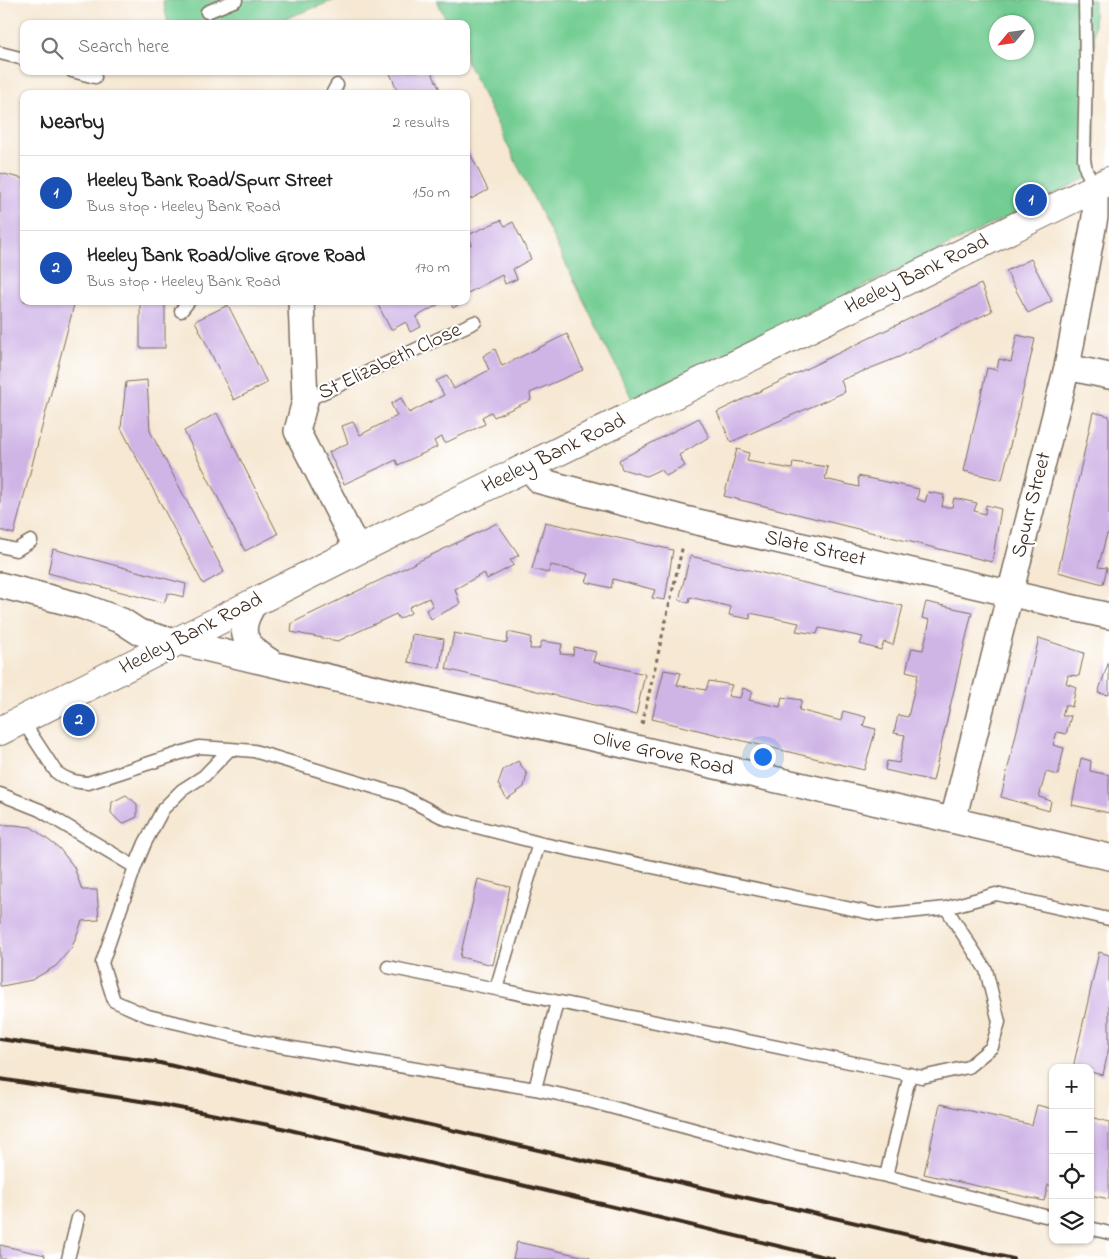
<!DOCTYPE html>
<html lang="en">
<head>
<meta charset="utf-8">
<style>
	:root { --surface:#fff; --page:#f6f6f6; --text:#202124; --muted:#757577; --line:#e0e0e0; --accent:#111827 }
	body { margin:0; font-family:"Indie Flower",sans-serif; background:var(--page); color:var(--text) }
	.controls { position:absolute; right:15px; bottom:15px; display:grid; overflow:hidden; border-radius:10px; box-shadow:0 1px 4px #0004 }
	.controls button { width:45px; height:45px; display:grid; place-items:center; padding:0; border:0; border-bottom:1px solid var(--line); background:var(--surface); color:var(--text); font:25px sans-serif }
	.compass { position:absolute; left:989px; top:15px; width:45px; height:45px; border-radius:50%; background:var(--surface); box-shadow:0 1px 4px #0004; rotate:241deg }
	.you { position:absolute; left:762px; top:756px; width:18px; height:18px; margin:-12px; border:4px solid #fff; border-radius:50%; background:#1a73e8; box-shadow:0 0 0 8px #1a73e833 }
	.badge { display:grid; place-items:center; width:32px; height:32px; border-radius:50%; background:var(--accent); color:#fff; font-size:16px; font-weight:700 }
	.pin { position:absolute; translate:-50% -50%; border:2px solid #fff; box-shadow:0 1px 5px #0006 }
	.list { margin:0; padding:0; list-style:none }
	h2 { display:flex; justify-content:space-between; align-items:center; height:65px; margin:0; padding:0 20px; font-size:21px }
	h2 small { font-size:16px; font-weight:400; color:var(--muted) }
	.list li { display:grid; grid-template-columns:32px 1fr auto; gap:15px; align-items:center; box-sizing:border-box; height:75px; padding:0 20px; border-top:1px solid var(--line) }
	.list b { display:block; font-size:19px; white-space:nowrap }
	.list p { margin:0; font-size:16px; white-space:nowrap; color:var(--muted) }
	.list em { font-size:16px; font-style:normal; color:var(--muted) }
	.icon { flex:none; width:28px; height:28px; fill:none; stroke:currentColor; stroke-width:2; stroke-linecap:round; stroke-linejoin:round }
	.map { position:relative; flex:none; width:1109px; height:1259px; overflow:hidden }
	.search { position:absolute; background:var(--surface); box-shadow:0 1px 4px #0004; left:20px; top:20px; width:450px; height:55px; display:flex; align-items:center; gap:12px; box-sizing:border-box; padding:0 18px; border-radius:10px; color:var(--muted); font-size:19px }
	.panel { position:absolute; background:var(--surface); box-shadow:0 1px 4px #0004; left:20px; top:90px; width:450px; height:215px; border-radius:10px }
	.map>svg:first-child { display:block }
	.green { fill:#73cd93; stroke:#577c58; fill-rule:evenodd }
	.building { fill:#cfb4e6 }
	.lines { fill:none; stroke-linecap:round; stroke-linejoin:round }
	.service-casing { stroke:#7c6c5d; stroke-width:15 }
	.minor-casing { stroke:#7c6c5d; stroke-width:28 }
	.tertiary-casing { stroke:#7c6c5d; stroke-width:30 }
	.path { stroke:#7c6c5d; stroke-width:3; stroke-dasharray:4 4; stroke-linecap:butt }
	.service { stroke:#fff; stroke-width:12 }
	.minor { stroke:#fff; stroke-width:25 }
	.tertiary { stroke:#fff; stroke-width:28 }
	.rail { stroke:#3b2a1e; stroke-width:4 }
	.labels { text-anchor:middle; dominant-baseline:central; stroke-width:4.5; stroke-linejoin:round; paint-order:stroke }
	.street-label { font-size:21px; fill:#3b2a1e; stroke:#fff }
</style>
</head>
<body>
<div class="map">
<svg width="1109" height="1259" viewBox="0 0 1109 1259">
	<rect width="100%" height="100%" fill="#fff"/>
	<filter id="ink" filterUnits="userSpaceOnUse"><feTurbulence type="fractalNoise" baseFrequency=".02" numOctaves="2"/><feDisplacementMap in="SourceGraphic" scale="10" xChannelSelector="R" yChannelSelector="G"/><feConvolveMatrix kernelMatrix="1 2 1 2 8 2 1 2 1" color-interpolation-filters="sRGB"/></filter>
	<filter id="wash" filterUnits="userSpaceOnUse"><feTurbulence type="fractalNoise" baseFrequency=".0096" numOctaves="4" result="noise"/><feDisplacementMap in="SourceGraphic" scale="20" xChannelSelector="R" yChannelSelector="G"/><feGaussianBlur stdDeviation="1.12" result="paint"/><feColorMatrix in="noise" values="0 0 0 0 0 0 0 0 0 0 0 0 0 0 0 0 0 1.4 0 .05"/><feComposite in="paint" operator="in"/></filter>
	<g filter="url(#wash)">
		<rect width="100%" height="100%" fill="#f6e8d3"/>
		<!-- green -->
		<path class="green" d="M163,0H335L271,24H168Z
			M437,0H1094L1095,174L632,399L466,60V24H448ZM996,22H1026V52H996Z"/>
		<g id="blocks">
			<!-- building -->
			<path class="building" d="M389,71H431L442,94H399Z
				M466,145L488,190L471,199L466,197Z
				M0,173L24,179V301H75L14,534L0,530Z
				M501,220L505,226L513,222L531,259L513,269L517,279L505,284L502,275L466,294V247L472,244L468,235Z
				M1031,259L1052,301L1028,313L1006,271Z
				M981,284L992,311L899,357L841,380L845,392L731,442L717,412Z
				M140,301H165V348H140Z
				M376,301H445L416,317L421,327L410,332L406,322L391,330Z
				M450,301H464L453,308Z
				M228,305L267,383L234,400L195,321Z
				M567,334L583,370L530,393L531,400L494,417L491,412L482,417L485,424L445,443L442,437L434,441L437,447L398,465L396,460L344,484L329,452L348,443L342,426L353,422L360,435L397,416L391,404L401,398L409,413L444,395L436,381L447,376L454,389L489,370L483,356L495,349L502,366Z
				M1017,335L1035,339L1002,480L964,471L987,368L997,370L999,359L1011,362Z
				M147,380L150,431L224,572L203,584L121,428L126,382Z
				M1093,412L1109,416V535L1107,534L1098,567L1107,568L1103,584L1058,572Z
				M217,413L278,534L245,551L184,431Z
				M699,418L709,437L679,455L685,466L666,476L661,469L646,476L622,469L619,460Z
				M737,449L749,453L747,461L792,469L793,462L828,467L825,479L859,487L858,476L919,489L917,499L925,502L928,492L944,495L942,507H952L954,498L977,503L974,511L985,514L986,505L1001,509L992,562L724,496Z
				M545,522L673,550L665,600L652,598L655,590L613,579L611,588L586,582L589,574L551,565L548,573L532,569Z
				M497,523L519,555L510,560L514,565L499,573L487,579L484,573L455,589L460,604L431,619L426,610L433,606L429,598L409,607L411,613L399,619L396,614L338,641L291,632L292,623Z
				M53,549L186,584L184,597L168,593L164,603L48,573Z
				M690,556L903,606L893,645L884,642L881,650L860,644L863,637L819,628L817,634L796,631L799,623L750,613V619L729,615L731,607L690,597L689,603L679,600Z
				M926,602L972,612L933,781L885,770L887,761L899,763L905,735L894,733L898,715L908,717L918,674L906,671L912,648L923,650L930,620L922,618Z
				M508,632L531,637L530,649H539L542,641L562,644L560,654L573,655L574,647L596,652L593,662L645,674L636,715L446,669L454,633L507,643Z
				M412,634L444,639L440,668L408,662Z
				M1039,638L1084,653L1079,676L1068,675L1066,683L1076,687L1072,707L1065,705L1062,716H1071L1066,734L1057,732L1053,745L1064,748L1058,775L1046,772L1039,797L1051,801L1049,811L1001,797Z
				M1109,661V695L1098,693Z
				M664,670L681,673L677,685L706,690L709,681L732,685L728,696L740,698L743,688L753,692L749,700L780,707L782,697L802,700L799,710L841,721L843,711L866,717L863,726L876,729L864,770L652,719Z
				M1081,758L1091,761L1090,771L1109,775V813L1072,805Z
				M518,761L527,774L524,787L507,799L498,784L503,770Z
				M126,795L137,804V817L122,824L111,813L112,802Z
				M0,825H14L31,827L59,848L74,867L82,890H97L99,920L82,921L72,947L56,966L32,980L2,986H0Z
				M478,879L510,887L493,965L460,957Z
				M1099,952L1109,955V1047L1103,1075L1090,1072V1068H1073Z
				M940,1104L1032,1125L1037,1105L1053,1109V1186L1048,1185L1044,1201L924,1174Z
				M1090,1117L1109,1122V1199L1090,1195Z
				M517,1242L590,1258V1259H513Z
				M0,1245L45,1255L44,1259H0Z"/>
		</g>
	</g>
	<g filter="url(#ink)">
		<use href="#blocks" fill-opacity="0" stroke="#7c6c5d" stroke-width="1"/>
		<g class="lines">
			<defs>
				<path id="service" d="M1085,0L1086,67L1084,159L1086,170L1095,187
					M207,12L236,0
					M0,53L24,59
					M72,71L95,77
					M332,94L337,85
					M181,311L189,301
					M305,401L475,322
					M0,546L16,550L31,541
					M22,720L56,772C66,780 75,782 88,783L199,747L230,749
					M0,794L40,810L135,867
					M539,843L496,989L922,1077L968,1067L992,1047L999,1022L986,970L946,908
					M388,967L496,989
					M557,1002L535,1089L585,1100L788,1155L886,1176L910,1074
					M535,1089L263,1043L148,1016L114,1001L102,963L135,867L145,843L163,809L182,790L204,776L230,749L254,751L400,795L446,819L539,843L880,915L946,908L996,894L1109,919
					M886,1176L1053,1218
					M1090,1228L1109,1233
					M68,1259L78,1218"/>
				<path id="minor" d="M301,301L305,401L297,431L358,550
					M1067,367L1109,376
					M528,467L540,481L689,520L1109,616
					M0,585L82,606L122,621L139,632L175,642
					M256,601C236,630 242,644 271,662
					M176,641C486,716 799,783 1109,857
					M953,820L1067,367L1095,217V187"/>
				<path id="tertiary" d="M0,731L358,550L1109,181"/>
			</defs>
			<!-- service casing -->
			<use href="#service" class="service-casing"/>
			<!-- minor casing -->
			<use href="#minor" class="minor-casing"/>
			<!-- tertiary casing -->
			<use href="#tertiary" class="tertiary-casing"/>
			<!-- path -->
			<path class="path" d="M642,724L683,545"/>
			<!-- service -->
			<use href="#service" class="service"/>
			<!-- minor -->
			<use href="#minor" class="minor"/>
			<!-- tertiary -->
			<use href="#tertiary" class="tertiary"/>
			<!-- rail -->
			<path class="rail" d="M0,1039L160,1063L1013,1259
				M0,1079L153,1103L269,1125L833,1259"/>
		</g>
	</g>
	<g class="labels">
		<!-- street labels -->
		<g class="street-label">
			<text transform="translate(917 275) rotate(-26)">Heeley Bank Road</text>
			<text transform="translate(390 362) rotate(-25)">St Elizabeth Close</text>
			<text transform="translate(554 454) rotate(-26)">Heeley Bank Road</text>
			<text transform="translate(1032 505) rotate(-76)">Spurr Street</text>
			<text transform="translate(815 549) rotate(13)">Slate Street</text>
			<text transform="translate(191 634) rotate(-27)">Heeley Bank Road</text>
			<text transform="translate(663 754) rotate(13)">Olive Grove Road</text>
		</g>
	</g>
</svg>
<div class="controls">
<button>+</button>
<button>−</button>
<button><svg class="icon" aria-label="locate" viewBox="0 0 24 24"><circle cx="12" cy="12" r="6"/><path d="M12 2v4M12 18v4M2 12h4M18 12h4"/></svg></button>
<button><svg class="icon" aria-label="layers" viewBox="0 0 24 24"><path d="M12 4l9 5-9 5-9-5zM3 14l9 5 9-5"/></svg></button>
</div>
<svg class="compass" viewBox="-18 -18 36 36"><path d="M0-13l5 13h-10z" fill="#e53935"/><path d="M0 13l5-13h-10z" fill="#757577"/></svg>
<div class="you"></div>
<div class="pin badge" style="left:1031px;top:200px;background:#1a4fb4">1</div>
<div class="pin badge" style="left:79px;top:720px;background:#1a4fb4">2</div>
<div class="search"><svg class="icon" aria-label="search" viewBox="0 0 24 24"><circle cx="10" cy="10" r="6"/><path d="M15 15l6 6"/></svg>Search here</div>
<section class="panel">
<h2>Nearby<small>2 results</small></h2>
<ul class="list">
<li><span class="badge" style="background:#1a4fb4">1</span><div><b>Heeley Bank Road/Spurr Street</b><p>Bus stop · Heeley Bank Road</p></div><em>150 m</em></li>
<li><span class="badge" style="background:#1a4fb4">2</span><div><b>Heeley Bank Road/Olive Grove Road</b><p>Bus stop · Heeley Bank Road</p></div><em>170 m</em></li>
</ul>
</section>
</div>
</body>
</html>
